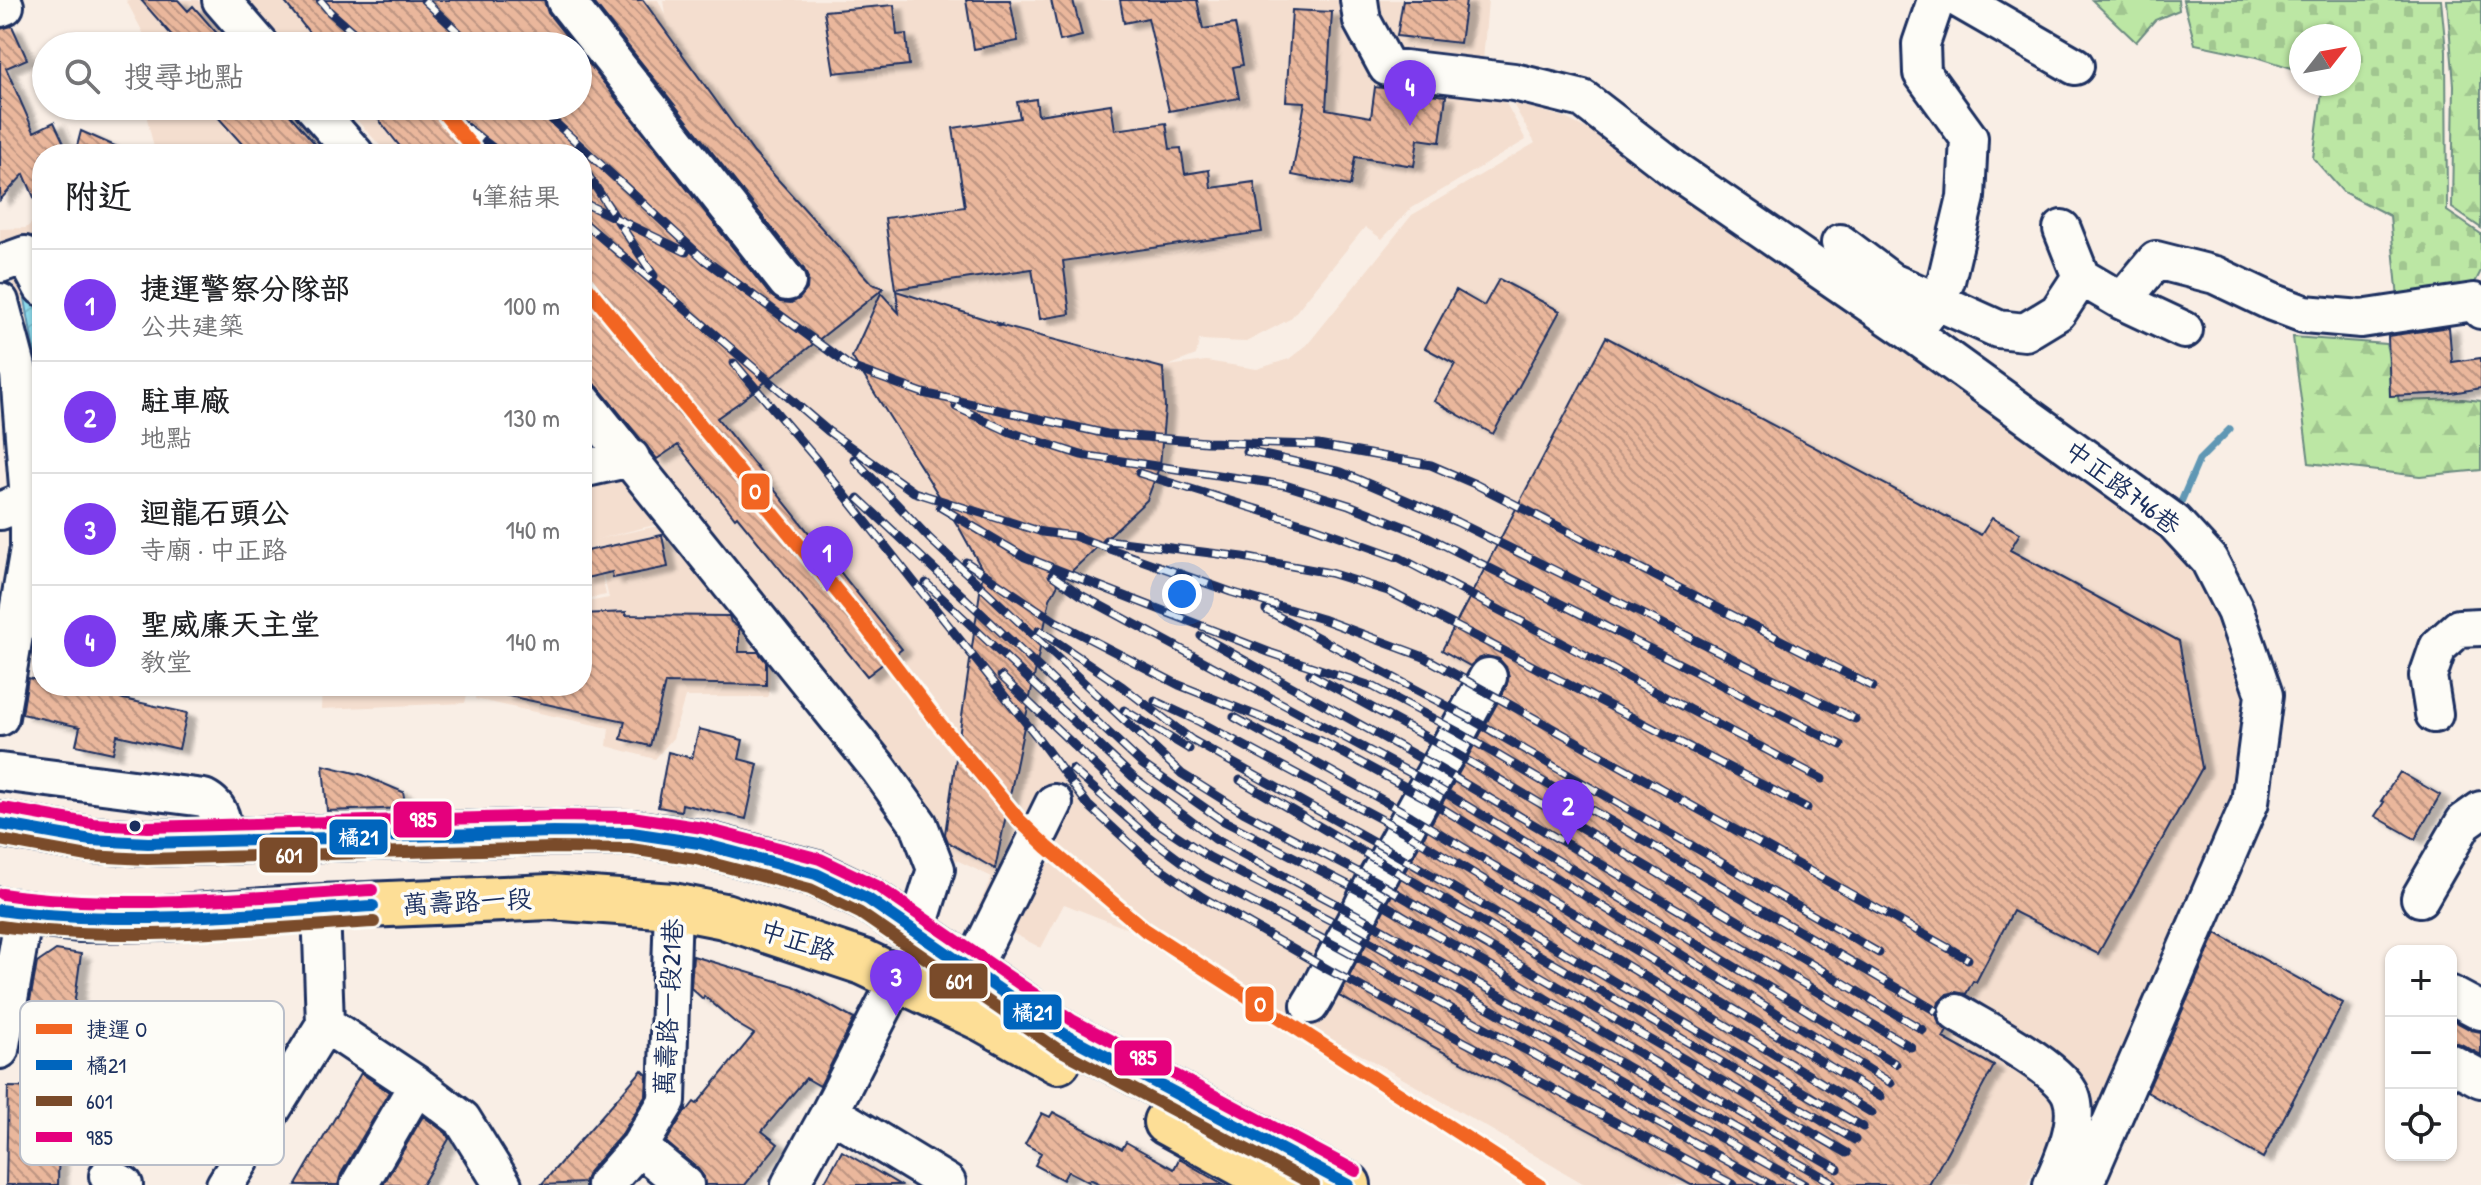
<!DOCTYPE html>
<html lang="zh-TW">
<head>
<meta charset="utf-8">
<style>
	:root { --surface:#fff; --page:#f6f6f6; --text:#202124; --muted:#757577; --line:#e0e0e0; --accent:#7c3aed }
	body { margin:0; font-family:"Patrick Hand","LXGW WenKai TC",sans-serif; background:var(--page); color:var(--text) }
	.controls { position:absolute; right:24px; bottom:24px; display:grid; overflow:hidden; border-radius:16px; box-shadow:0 2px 6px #0004 }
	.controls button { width:72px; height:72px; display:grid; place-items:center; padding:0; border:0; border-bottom:2px solid var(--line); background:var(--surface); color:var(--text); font:40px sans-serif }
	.compass { position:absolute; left:2289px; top:24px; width:72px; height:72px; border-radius:50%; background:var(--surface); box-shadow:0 2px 6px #0004; rotate:59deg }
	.you { position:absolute; left:1182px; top:594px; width:28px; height:28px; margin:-20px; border:6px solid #fff; border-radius:50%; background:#1a73e8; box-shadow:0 0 0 12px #1a73e833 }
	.badge { display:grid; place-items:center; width:52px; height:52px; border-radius:50%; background:var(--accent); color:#fff; font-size:26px; font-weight:700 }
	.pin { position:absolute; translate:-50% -66px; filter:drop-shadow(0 2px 4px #0008) }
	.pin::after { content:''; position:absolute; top:42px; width:28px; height:24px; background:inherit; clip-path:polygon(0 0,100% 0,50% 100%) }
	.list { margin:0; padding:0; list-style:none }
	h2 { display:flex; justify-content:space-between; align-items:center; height:104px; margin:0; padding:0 32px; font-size:34px }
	h2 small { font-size:26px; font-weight:400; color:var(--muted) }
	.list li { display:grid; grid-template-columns:52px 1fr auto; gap:24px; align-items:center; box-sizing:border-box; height:112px; padding:0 32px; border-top:2px solid var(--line) }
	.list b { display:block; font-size:30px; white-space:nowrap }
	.list p { margin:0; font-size:26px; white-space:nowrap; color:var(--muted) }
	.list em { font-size:26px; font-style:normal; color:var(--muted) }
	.icon { flex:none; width:44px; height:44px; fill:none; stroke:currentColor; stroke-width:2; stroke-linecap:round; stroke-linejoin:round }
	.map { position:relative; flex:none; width:2481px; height:1185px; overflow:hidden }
	.search { position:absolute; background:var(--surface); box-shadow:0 2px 6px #0004; left:32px; top:32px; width:560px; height:88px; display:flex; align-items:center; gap:20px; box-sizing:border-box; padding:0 28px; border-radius:44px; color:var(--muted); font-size:30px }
	.panel { position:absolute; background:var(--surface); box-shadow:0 2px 6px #0004; left:32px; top:144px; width:560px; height:552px; border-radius:32px }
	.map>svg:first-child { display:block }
	.built { fill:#f4decf }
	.forest { fill:url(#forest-firs); stroke:#6c8b81; stroke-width:2 }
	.cemetery { fill:url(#cemetery-stones); stroke:#6c8b81; stroke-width:2 }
	.water { fill:url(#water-waves); stroke:#6197b4; stroke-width:2 }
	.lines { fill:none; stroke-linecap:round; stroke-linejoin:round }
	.stream { stroke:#6197b4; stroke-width:7 }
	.building { fill:url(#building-back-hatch); stroke:#1b2f5e; stroke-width:2; filter:url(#shadow) }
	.minor-casing { stroke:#1b2f5e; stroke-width:42 }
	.major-casing { stroke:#1b2f5e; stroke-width:50 }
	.minor { stroke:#fdfcf7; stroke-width:36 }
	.major { stroke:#fdde96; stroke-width:44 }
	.rail-casing { stroke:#1b2f5e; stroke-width:9 }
	.rail { stroke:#fdfcf7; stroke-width:6; stroke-dasharray:18; stroke-linecap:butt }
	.bus-1-casing { stroke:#fdfcf7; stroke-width:18 }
	.bus-2-casing { stroke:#fdfcf7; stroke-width:18 }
	.bus-3-casing { stroke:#fdfcf7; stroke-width:18 }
	.bus-1 { stroke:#0065bd; stroke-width:12 }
	.bus-2 { stroke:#7a4b2a; stroke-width:12 }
	.bus-3 { stroke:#e5007d; stroke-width:12 }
	.metro-1-casing { stroke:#fdfcf7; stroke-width:20 }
	.metro-1 { stroke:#f26522; stroke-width:14 }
	.bus-dot { fill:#1b2f5e; stroke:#fdfcf7; stroke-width:3 }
	.labels { text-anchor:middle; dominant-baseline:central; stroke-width:7; stroke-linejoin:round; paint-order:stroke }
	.street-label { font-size:26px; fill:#1b2f5e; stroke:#fdfcf7 }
	.key { fill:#fdfcf7; stroke:#b9bec9; stroke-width:2 }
	.key-label { font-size:22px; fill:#1b2f5e }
	.line-badge { stroke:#fdfcf7; stroke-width:3 }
	.badge-label { font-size:22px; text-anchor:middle; font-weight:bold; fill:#fff }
</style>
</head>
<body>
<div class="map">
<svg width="2481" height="1185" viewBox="0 0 2481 1185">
	<defs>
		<pattern id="forest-firs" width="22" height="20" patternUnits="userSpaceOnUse" patternTransform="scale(2)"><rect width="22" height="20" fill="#bce7a4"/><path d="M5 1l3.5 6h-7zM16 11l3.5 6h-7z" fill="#a1c690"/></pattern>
		<pattern id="cemetery-stones" width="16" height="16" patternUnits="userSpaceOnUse" patternTransform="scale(2)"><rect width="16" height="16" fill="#bce7a4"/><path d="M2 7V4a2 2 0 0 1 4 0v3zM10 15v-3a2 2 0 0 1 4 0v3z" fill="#a1c690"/></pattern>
		<pattern id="water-waves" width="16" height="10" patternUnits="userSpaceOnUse" patternTransform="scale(2)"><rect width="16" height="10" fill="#8fddee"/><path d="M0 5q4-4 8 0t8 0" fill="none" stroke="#7bbece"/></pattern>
		<pattern id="building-back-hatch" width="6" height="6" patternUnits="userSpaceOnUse" patternTransform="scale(2)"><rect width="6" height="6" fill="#eab79c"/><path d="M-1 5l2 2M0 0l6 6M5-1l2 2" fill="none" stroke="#bd9582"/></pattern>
		<filter id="shadow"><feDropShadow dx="9" dy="5" stdDeviation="2" flood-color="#0004"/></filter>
	</defs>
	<rect width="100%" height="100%" fill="#f9eee5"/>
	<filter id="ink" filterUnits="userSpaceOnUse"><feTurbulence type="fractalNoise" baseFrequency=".0125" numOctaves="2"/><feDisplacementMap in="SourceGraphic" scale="16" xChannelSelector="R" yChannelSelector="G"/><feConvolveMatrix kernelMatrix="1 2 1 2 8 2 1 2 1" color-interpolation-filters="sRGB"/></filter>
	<g filter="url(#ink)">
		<!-- built -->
		<path class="built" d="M126,0H198L239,46H150Z
			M245,0H658L665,15L663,0H1488L1483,61L1526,140L1412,208L1382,239L1365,227L1290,319L1246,342L1199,340L1196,355L1168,366L1206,361L1257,369L1289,359L1307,345L1412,215L1535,143L1512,102L1563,117L1593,132L1674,187L1926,366L2098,483L2194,565L2235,646L2247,717L2234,810L2070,1161L2043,1150L2027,1185H1586L1371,1060L1252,998L1151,938L1064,904L1041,948L975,913L992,877L944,854L625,436L656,416L582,154H388L344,106H578V46H288Z
			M144,106H293L336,154H153L155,152Z
			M42,214V522L15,291L0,244V229L26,228Z
			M582,417L666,522L598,539L667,524L771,659L768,697H685L673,738L655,759L607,746L609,728L475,699L477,686H582V603L609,598L594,539L606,595L582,600Z
			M322,686H469L465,703L321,709Z"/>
		<!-- forest -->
		<path class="forest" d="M2092,0H2178L2179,10L2155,20L2136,42Z
			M2447,0H2481V228L2452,208L2454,85Z
			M2293,337L2386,344L2399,401L2463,399L2481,401V470L2420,476L2309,463Z"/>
		<!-- cemetery -->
		<path class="cemetery" d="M2183,0H2441L2446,51L2447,211L2481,234V271L2470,292L2398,299L2390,216L2343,192L2313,158L2323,84H2349V36H2301V71L2257,57L2195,44Z"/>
		<!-- water -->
		<path class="water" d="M27,289L42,316V396L24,293Z"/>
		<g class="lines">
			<!-- stream -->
			<path class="stream" d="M2178,509L2199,460L2230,429"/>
		</g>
		<!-- building -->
		<path class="building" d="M141,0H178L188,11L193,6L228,46H181Z
			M283,0H544L548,13L574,46H320Z
			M592,0H643L754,153L872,284L884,288L740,402L717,418L902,649L867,676L737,516L735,518L678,445L657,459L598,387L582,376V154H406L368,106H578V50L770,295L780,302L791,303L799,299L807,289L808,278L804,269Z
			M966,0H1010L1018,41L974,49Z
			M1051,0H1073L1082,36L1060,41Z
			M1120,0H1197L1203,29L1235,24L1243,65L1233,67L1239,98L1169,111L1148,18L1124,23Z
			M1403,0H1466L1460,43L1397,36Z
			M894,5L897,35L906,34L909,65L834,73L824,11Z
			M1292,10L1332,12L1326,109L1371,117L1375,87L1446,96L1440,142L1418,139L1414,166L1355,157L1350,186L1292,175L1305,102L1286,101Z
			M12,26L27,59L6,68L34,132L54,122L69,154H42V216L24,174L0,200V29Z
			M1036,99L1038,115L1111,104L1115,130L1166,123L1170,149L1181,148L1185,174L1209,170L1211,188L1254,182L1262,232L1063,261L1070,314L1040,319L1032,269L895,289L885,218L965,207L953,128L1020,118L1017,102Z
			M208,106H282L324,154H251Z
			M81,131L133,154H75Z
			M1499,279L1560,311L1493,434L1434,401L1455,364L1425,348L1456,290L1484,306Z
			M896,291L1001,324L998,325L1163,368L1165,408L1160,465L1147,500L1058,584L1050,599L995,869L948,842L945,834L983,571L961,531L852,357L881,293L899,313Z
			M2449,327L2452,362L2481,358V388L2452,393L2390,396L2388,336Z
			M1606,337L1981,535L1992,518L2020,533L2010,550L2179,641L2202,768L2098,954L2013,911L1976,982L1973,981L1966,994L1956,992L1947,994L1939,1002L1936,1014L1939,1024L1947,1031L1943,1038L1994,1066L1929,1185H1691L1339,996L1387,904L1506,687L1509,676L1506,667L1499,659L1487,656L1478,659L1470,666L1442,650Z
			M662,535L668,567L613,578L612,572L582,579V552Z
			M626,612V615L729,616L731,622L739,628V652H758L766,662V685L665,683L650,746L621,739L625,721L504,695V686H582V614Z
			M28,678L42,681V686H65L187,713L179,749L117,735L113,753L76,745L80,727L22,714Z
			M699,729L743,740L739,759L758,764L746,819L682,804L681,811L658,807L668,752L692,758Z
			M323,765L363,775L403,792L406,808L327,811Z
			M2400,772L2440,795L2415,839L2375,816L2384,802L2381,801Z
			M2216,933L2343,1003L2263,1158L2147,1092Z
			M56,950L81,954L68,1051L22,1044L37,963Z
			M693,956L794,986L854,1019L820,1086L806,1078L762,1131L778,1144L745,1185H705L704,1177L698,1169L666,1142L686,1109L687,1111L694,1102L697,1104L754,1034L737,1024L704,996L703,999L691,988Z
			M2451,1019L2471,1030L2481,1032V1055L2461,1044L2451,1042Z
			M642,1070L647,1075L646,1095L622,1134L589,1171L584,1183L541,1185Z
			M361,1073L389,1092L341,1174L338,1185H296Z
			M8,1087L60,1088L58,1185H6Z
			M1053,1112L1122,1149L1126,1142L1174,1169L1179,1159L1225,1185H1102L1090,1179L1089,1182L1068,1171L1063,1180L1035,1165L1041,1153L1025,1144L1042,1113L1050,1117Z
			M423,1116L446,1133L449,1139L422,1185H383Z
			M842,1151L900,1185H823Z"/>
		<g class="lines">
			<defs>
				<path id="minor" d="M221,0L261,46
					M565,0L787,282
					M1359,0L1362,21L1387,67L1514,82L1583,99L1675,170L1912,333L2174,522L2209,560L2235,611L2264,695L2250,802L2084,1185
					M1960,0L2075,66
					M0,8L5,6
					M313,106L355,154
					M2062,229L2081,277
					M1840,243L1892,282L1936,301L1946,281L1966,197L1969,138L1922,73L1921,44L1936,0
					M0,264L25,255L42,287
					M2122,301L2184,330
					M0,302L19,374L29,499L0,511
					M1912,333L1936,301L1998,329L2025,332L2058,312L2081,277L2122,301L2156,260L2215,275L2272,302L2304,314L2361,319L2474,302L2481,310
					M582,400L879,769L919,825L936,869L916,933
					M582,469L631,458
					M2434,714L2428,676L2438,647L2459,628L2481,627
					M0,717L29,548V499L42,497
					M0,772L204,798C222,807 223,823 224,842
					M2420,898L2464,822L2481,810
					M321,907L325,1024L417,1085L462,1119L503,1185
					M971,971L1054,803
					M2451,995L2481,1011
					M1310,1005C1321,988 1328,971 1338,953C1348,934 1359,916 1368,895L1488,677
					M1957,1013C1983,1029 2061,1068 2071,1096C2081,1122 2062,1161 2052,1185
					M0,1050L24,914
					M98,1054L252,1141
					M2451,1063L2481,1079
					M830,1112L947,1183L946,1185
					M639,1147L685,1185
					M108,1176L124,1185
					M225,1185L325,1024
					M359,1185L417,1085
					M605,1185L639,1147L667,1101L673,906
					M790,1185L830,1112L899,977"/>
				<path id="major" d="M0,824L91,840L148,843L553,832L632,833L699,843L816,874L868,899L1064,1034L1348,1185
					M0,910L79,919L165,918L321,907L550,897L673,906L724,916L863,962L985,1020L1058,1061
					M1166,1122L1280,1185"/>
			</defs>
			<!-- minor casing -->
			<use href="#minor" class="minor-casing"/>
			<!-- major casing -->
			<use href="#major" class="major-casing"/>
			<!-- minor -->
			<use href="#minor" class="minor"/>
			<!-- major -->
			<use href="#major" class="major"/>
			<defs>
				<path id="rail" d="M320,0L330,12L369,46
					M424,0L473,46
					M439,106L501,154
					M537,106L705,260L851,367L923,393L1107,434L1206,442L1318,445L1431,465L1475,484L1873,687
					M582,166L654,276
					M582,202L686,252
					M582,221L828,431L914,492L1042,532L1074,536L1231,592L1322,619L1424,657L1968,959
					M734,363L817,460L1038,738L1088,805L1147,859L1202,897L1329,970L1734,1185
					M956,407L1010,432L1081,455L1285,485L1349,505L1420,533L1841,745
					M1246,451L1341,472L1457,522L1855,719
					M854,459L930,539L1182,774L1243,812L1377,882L1847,1153
					M1139,473L1311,526L1400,558L1822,779
					M858,498L1142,764L1222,820L1368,895L1838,1169
					M940,507L1025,557L1271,653L1374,687L1458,732L1936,1011
					M1106,540L1243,557L1330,573L1388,591L1807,808
					M966,562L1055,621L1179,685L1321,741L1422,796L1891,1083
					M1052,575L1081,595L1429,783L1896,1064
					M926,583L1133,777L1215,839L1359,916L1832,1182
					M1266,610L1466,716L1879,953
					M1039,630L1123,687L1192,740L1392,852L1863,1127
					M1201,636L1438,768L1911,1047
					M1310,674L1448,749L1923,1030
					M1001,676L1152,819L1209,857L1351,931L1805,1185
					M1155,701L1200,722L1403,831L1872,1113
					M1124,710L1189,749
					M1234,717L1411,816L1881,1097
					M1072,769L1145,834L1200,875L1340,948L1771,1185
					M1240,780L1855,1140"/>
			</defs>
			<!-- rail casing -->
			<use href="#rail" class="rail-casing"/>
			<!-- rail -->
			<use href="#rail" class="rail"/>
			<defs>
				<path id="bus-1" d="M0,824L91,840L148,843L553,832L632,833L699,843L816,874L868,899L1064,1034L1348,1185
					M0,910C125,927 248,913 373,906"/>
				<path id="bus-2" d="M0,840L88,856L147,859L553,848L631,849L696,859L810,889L860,913L1056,1048L1314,1185
					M0,926C125,943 249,929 374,922"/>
				<path id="bus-3" d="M3,808L93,824L148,827L553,816L632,817L703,828L820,859L877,886L1072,1020L1356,1171
					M2,894C126,911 248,897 372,890"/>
			</defs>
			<!-- bus-1 casing -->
			<use href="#bus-1" class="bus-1-casing"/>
			<!-- bus-2 casing -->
			<use href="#bus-2" class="bus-2-casing"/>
			<!-- bus-3 casing -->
			<use href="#bus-3" class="bus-3-casing"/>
			<!-- bus-1 -->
			<use href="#bus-1" class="bus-1"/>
			<!-- bus-2 -->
			<use href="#bus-2" class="bus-2"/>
			<!-- bus-3 -->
			<use href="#bus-3" class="bus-3"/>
			<defs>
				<path id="metro-1" d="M438,106L478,154
					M582,281L859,618L938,722L1019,820L1047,847L1145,930L1539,1185"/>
			</defs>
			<!-- metro-1 casing -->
			<use href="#metro-1" class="metro-1-casing"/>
			<!-- metro-1 -->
			<use href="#metro-1" class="metro-1"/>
		</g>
	</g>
	<!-- markers -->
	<circle class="bus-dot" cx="135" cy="826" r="7"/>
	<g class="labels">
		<!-- street labels -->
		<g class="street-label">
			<text transform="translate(2123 487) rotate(37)">中正路746巷</text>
			<text transform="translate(467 901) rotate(-3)">萬壽路一段</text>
			<text transform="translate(798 940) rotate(18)">中正路</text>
			<text transform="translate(668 1007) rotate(-87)">萬壽路一段21巷</text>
		</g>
	</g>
	<!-- legend -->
	<rect x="20" y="1001" width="264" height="164" rx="12" class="key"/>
	<rect x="36" y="1024" width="36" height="10" fill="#f26522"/>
	<rect x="36" y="1060" width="36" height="10" fill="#0065bd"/>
	<rect x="36" y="1096" width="36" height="10" fill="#7a4b2a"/>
	<rect x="36" y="1132" width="36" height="10" fill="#e5007d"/>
	<g class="key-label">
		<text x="86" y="1037">捷運 O</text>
		<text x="86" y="1073">橘21</text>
		<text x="86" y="1109">601</text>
		<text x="86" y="1145">985</text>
	</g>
	<g class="line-badge">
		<rect x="740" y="472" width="31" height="39" rx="8" fill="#f26522"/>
		<rect x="392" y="800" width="61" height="39" rx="8" fill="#e5007d"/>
		<rect x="328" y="818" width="61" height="38" rx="8" fill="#0065bd"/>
		<rect x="258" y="836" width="61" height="38" rx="8" fill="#7a4b2a"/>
		<rect x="928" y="962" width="61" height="38" rx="8" fill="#7a4b2a"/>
		<rect x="1244" y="985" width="31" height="38" rx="8" fill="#f26522"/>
		<rect x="1002" y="993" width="61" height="38" rx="8" fill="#0065bd"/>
		<rect x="1113" y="1039" width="60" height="38" rx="8" fill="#e5007d"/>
	</g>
	<g class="badge-label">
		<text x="755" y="499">O</text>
		<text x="423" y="827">985</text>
		<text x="358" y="845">橘21</text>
		<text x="289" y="863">601</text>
		<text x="959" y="989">601</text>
		<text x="1260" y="1012">O</text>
		<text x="1032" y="1020">橘21</text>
		<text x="1143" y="1065">985</text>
	</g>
</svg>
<div class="controls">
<button>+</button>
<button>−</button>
<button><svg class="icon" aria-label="locate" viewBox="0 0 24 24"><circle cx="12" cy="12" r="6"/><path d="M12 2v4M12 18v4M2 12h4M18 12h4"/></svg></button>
</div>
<svg class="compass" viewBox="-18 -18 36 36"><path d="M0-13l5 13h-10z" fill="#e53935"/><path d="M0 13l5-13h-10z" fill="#757577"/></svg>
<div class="you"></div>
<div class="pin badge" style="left:827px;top:592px">1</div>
<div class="pin badge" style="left:1568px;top:845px">2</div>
<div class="pin badge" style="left:896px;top:1016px">3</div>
<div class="pin badge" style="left:1410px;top:126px">4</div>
<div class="search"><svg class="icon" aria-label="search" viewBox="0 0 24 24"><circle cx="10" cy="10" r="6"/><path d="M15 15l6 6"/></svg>搜尋地點</div>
<section class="panel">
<h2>附近<small>4筆結果</small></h2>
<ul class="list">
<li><span class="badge">1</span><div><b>捷運警察分隊部</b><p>公共建築</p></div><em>100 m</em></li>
<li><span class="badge">2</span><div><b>駐車廠</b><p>地點</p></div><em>130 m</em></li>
<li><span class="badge">3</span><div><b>迴龍石頭公</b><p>寺廟 · 中正路</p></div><em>140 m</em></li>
<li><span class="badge">4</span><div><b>聖威廉天主堂</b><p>教堂</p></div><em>140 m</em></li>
</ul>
</section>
</div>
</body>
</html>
